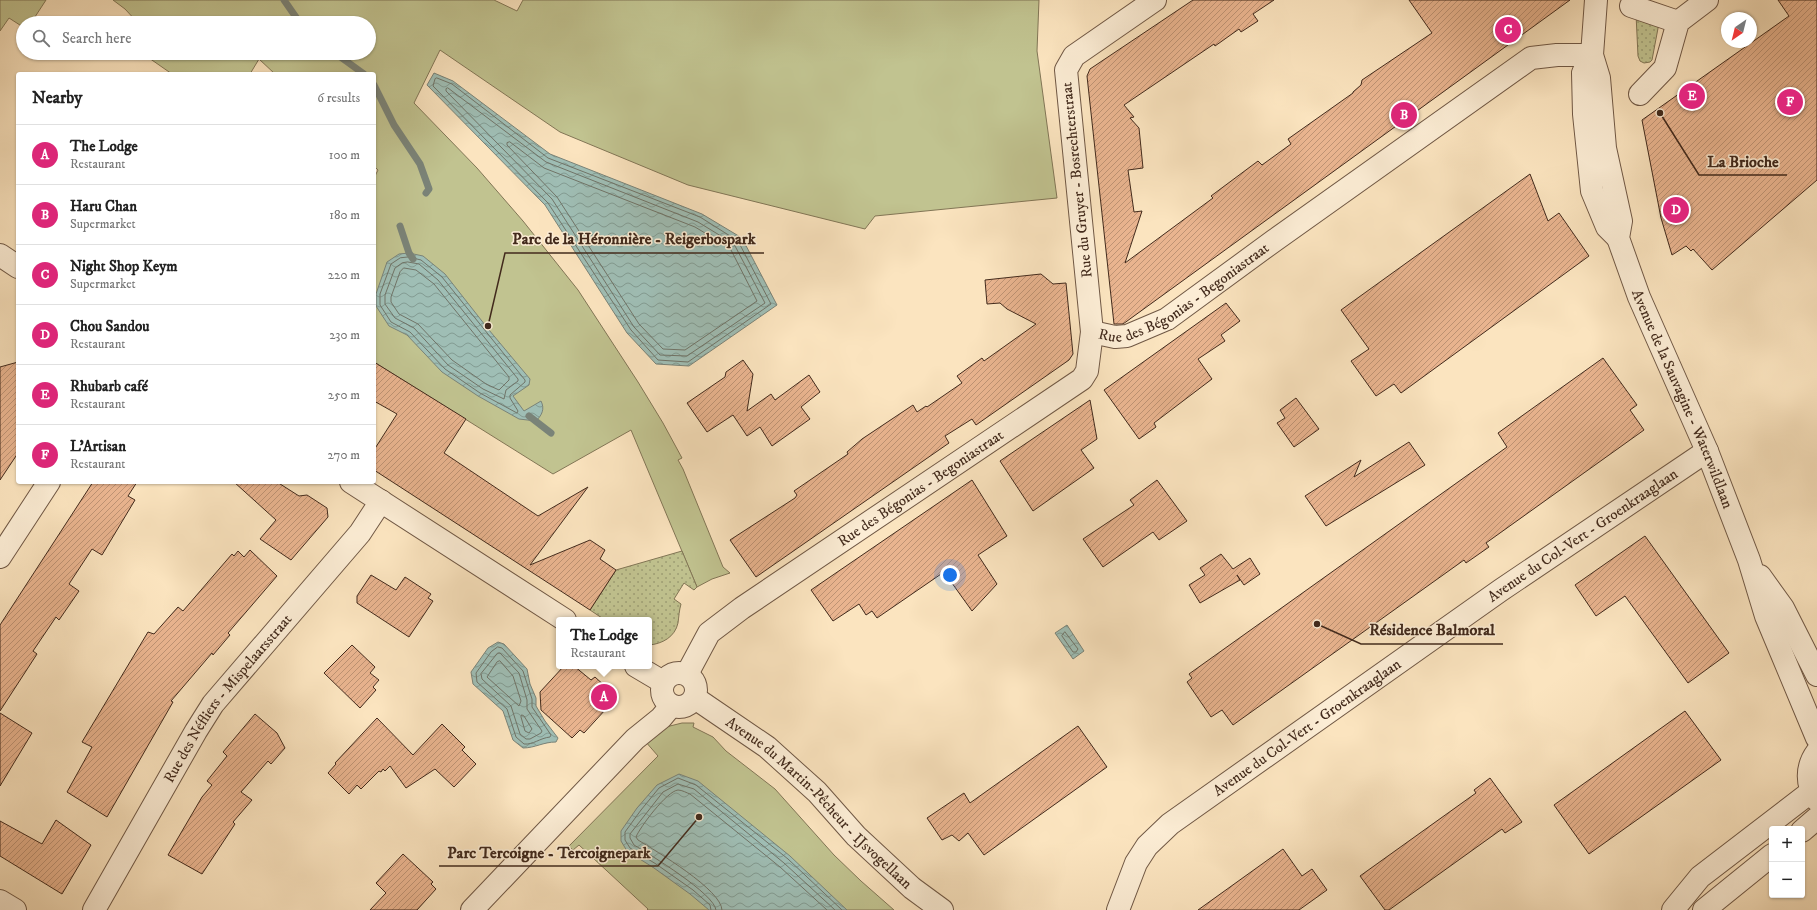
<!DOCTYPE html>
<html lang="en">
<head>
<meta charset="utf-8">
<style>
	:root { --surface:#fff; --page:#f2f2f2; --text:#222; --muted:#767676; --line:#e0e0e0; --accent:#db2777 }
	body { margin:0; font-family:"IM FELL DW Pica",serif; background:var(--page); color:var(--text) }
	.controls { position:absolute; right:12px; bottom:12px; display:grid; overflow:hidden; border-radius:4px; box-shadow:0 1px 3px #0004 }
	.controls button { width:36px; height:36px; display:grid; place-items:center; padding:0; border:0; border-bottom:1px solid var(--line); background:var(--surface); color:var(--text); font:20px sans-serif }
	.compass { position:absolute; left:1721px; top:12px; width:36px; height:36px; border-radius:50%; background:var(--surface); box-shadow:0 1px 3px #0004; rotate:215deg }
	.you { position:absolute; left:950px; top:575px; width:14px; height:14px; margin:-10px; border:3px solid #fff; border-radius:50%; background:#1a73e8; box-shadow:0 0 0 6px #1a73e833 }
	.badge { display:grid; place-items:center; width:26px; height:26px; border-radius:50%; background:var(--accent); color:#fff; font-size:13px; font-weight:700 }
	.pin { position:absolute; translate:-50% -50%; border:2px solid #fff; box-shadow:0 1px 4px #0006 }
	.popup { position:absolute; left:556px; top:617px; width:96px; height:52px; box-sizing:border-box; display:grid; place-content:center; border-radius:4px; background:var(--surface); filter:drop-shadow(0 1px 3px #0005); font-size:13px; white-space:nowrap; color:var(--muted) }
	.popup b { font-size:15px; color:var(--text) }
	.popup::after { content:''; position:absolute; left:50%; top:100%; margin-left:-8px; border:8px solid transparent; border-top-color:var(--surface) }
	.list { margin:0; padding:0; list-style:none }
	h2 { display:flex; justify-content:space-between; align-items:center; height:52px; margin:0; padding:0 16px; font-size:17px }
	h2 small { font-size:13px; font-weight:400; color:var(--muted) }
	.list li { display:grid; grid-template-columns:26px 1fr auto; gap:12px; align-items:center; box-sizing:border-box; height:60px; padding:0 16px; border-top:1px solid var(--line) }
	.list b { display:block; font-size:15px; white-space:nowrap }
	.list p { margin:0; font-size:13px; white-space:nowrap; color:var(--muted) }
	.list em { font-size:13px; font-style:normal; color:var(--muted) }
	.icon { flex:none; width:22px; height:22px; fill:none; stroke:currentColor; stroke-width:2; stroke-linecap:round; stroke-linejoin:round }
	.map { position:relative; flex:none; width:1817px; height:910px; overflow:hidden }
	.search { position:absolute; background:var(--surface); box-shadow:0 1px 3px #0004; left:16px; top:16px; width:360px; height:44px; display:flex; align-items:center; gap:10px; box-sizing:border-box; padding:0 14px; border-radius:22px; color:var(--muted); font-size:15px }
	.panel { position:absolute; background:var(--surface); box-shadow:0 1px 3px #0004; left:16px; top:72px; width:360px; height:412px; border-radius:4px }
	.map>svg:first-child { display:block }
	.park { fill:#c1c390; stroke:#827656 }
	.garden { fill:url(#garden-dots); stroke:#827656 }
	.water { fill:url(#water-waves); stroke:#7a8378 }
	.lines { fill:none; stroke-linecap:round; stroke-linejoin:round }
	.shore { stroke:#707468; stroke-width:1 }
	.stream { stroke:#7a8378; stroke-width:7 }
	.building { fill:url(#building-hatch); stroke:#422a1c }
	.minor-casing { stroke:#705845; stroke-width:24 }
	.minor { stroke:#fcedd5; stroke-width:22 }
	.labels { text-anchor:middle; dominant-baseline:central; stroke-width:3; stroke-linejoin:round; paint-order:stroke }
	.street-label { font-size:15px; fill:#422a1c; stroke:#fcedd5 }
	.leader { fill:none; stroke:#422a1c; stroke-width:1.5 }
	.callout-dot { fill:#422a1c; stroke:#fcedd5; stroke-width:1.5 }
	.callout-label { font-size:16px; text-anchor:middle; font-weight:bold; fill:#422a1c; stroke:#fcedd5; stroke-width:3; stroke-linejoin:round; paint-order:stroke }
</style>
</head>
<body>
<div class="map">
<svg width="1817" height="910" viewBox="0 0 1817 910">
	<defs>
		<pattern id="garden-dots" width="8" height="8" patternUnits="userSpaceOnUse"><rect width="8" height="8" fill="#c1c390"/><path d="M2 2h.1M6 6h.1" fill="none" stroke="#9e9f75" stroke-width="1.8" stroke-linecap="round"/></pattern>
		<pattern id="water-waves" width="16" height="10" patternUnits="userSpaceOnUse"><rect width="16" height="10" fill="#9fbeb5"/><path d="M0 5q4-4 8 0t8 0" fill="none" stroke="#839b92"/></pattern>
		<pattern id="building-hatch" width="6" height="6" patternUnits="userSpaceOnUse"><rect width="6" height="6" fill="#e9b48f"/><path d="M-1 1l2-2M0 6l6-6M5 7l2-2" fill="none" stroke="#be9374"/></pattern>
	</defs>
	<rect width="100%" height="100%" fill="#fbe4bf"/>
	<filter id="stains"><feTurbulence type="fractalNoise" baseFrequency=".005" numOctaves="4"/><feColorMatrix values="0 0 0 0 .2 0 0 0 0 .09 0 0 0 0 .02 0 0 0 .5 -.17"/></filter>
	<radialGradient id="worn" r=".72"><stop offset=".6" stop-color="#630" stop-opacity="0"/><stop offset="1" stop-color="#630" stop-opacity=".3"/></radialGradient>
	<!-- park -->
	<path class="park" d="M0,0H46L31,23H23V27L9,18L0,31Z
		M113,0H494L517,11L523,0H1039L1037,51L1057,198L875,216L865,229L688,185L560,132L440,50L414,103L477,168L523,221L578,290L638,382L663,423L682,458L678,460L683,469L723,567L730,573L712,579L697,587L631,430L553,474L374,362V178L378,170L374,166V74H275L259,59L250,74H172L149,58L151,53H369V23H138L125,9Z
		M682,723H694L693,727L713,737L726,751L775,789L834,855L861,881L894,910H647L648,909L579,845L573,850L569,846L658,756L645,741L662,728Z"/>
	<!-- garden -->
	<path class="garden" d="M1636,14L1659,23L1652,60L1650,62L1644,63L1640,61L1638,56Z
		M682,551L697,587L694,590L684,583L674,599L681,604C679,611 679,616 678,623C675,637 662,644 649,645V620H605L590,610L616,570Z"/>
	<!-- water -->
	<path class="water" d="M434,73L453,81L550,154L702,214L742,238L777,305L689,366L656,364L627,333L545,205L427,85Z
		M409,253L423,256L445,274L489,330L530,379L529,385L513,396L524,411L541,401C545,409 542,415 536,421L519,419L478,396L442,372L407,335L389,326L376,306V294L387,262L399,254Z
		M1067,625L1084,651L1073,659L1055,633Z
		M498,642L504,644L527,669L530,684L536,698V706L545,721L558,738L556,742C543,742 535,748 523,748L513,740L503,711L473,684L471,672L488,648Z
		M679,774L698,781L790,856L847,910H709L690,894L654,868L627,851L621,841V831L637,808L657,785Z"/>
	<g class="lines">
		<!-- shore -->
		<path class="shore" d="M437,78L452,84L548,158L700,217L738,241L771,304L688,362L658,360L631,330L548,203L433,86L435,79Z
			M448,88L546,162L698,222L734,244L765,303L687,356L660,355L634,327L552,199L446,91V89Z
			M510,142L544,168L695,227L730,248L757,301L685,350L663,349L639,324L557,197L507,145V143Z
			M409,257L421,260L442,277L525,380V382L510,395V398L518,411L517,413L480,393L445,369L410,332L391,322L380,305V294L391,264L400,258Z
			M408,262L419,264L438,280L518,379V381L506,390L504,399L483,389L448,365L414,328L395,318L385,304V295L395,268L402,263Z
			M404,268L416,270L434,284L509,377V380L499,390L486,384L452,360L418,324L399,314L391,302V297L400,272Z
			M1065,632L1078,649L1076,652H1073L1062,636Z
			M498,647L502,648L523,671L532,699V707L551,735L550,737C540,738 533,745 524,744L516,737L507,709L477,682L476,673L491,652Z
			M498,653H500L519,673L527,700V709L542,731L541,733L530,739H526L520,734L511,706L482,679L481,674Z
			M500,661L513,676L521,701L519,706L487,677L497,662Z
			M522,715L524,716L532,729L529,733L525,731L521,717Z
			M711,910L710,905L693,890L656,864L630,848L625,840V832L641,810L659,788L678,778L696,785L788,859L842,910
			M716,910C715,894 649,854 634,845L630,838V834L663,792L678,784L694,789L784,863L835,910
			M722,910C722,890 656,851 638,840L636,837C640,827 667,791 678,790C682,790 687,793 690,794L780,867L827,910"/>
		<!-- stream -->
		<path class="stream" d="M284,0L300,23
			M335,53L364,74
			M374,85L394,125L420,164L429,189L426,193
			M400,226L409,253L413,259
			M529,416L551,433"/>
	</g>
	<!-- building -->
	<path class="building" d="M1193,0H1274L1253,14L1258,21L1241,32L1239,29L1215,46L1214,44L1124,105L1134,117L1130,118L1139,128L1143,168L1128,170L1134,212L1142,211L1125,263L1213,198L1211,196L1258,161L1262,165L1291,144L1288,139L1353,93V92L1361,85L1362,80L1432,33L1409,0H1570L1123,324H1114L1087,76L1090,69Z
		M1778,0H1817V180L1712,270L1693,249L1691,251L1686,246L1672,255L1661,218L1642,120L1789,16Z
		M1530,174L1548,221L1559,213L1589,256L1401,393L1394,384L1376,396L1351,361L1369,349L1341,310Z
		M1041,274L1053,284L1066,283L1073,354L1069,360L976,425L972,419L945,436L949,443L756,577L730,540L795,498L797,495L794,491L848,454L847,452L862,439L913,405L917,412L926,406L927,407L962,383L957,376L982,358L984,361L1036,324L1007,309L1000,303L987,304L985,280Z
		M1226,303L1240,321L1221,335L1225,341L1198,359L1212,379L1154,423L1156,427L1139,439L1104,390Z
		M1603,358L1637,405L1630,410L1644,430L1486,543L1489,547L1466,563L1464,560L1233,725L1222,710L1211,717L1187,682L1192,678L1189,674L1507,447L1498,433Z
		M743,360L753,374L747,411L771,394L775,400L809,375L820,392L801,407L810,419L772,446L760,427L747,436L733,415L707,432L687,403L725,377L726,372Z
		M18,362V453L0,480V367Z
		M374,362L466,419L444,453L538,516L588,487L530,565L590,540L605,550L600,559L616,570L590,610L374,470V450L397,414L374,401Z
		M1296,398L1319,429L1294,447L1277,423L1285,418L1280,410Z
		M1090,400L1097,439L1081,450L1094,468L1033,511L1000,461Z
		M1409,442L1425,465L1326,526L1305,496L1361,460L1354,477Z
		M972,480L1007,536L978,555L997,584L972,611L944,572L877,618L872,611L866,615L859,604L833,621L811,590Z
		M1157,480L1187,521L1159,540L1153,532L1103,567L1083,539L1134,505L1130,500Z
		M93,482H137L128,496L135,500L102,555L92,549L69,584L79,591L59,620L56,617L33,651L37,654L0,711V625Z
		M234,482H277L299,496L307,495L327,508L328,517L291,560L260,539L276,520Z
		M1645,536L1729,653L1688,683L1625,596L1596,616L1575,585Z
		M250,550L277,576L228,633L230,635L213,655L212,653L171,701L173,702L107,817L67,792L92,747L82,742L148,632L154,634L178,607L183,611L232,554L234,556L238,551L244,557Z
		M1221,554L1233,569L1250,558L1260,574L1244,585L1237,575L1240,580L1200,603L1189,585L1205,575L1200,568Z
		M371,575L396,590L405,577L431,594L428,598L433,601L409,637L357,603V596Z
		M352,645L375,667L370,673L379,680L373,687L376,690L360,708L324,673Z
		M564,666H574L591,680L595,677L617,697L584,733L580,730L572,738L541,710L540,692Z
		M1685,711L1721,760L1589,854L1554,805Z
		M0,713L32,733L0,786Z
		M255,714L277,733L285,748L271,764L268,761L241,792L252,800L233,822L235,824L202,874L168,855L202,797L212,785L207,781L227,756L223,752Z
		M377,718L413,755L442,724L465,747L462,750L476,764L454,787L435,769L406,788L390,766L385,771L383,769L381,772L379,771L361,789L357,785L349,794L328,773L336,764L335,763Z
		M1078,726L1107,767L984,855L968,833L959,841L952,835L942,840L927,818L964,793L970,803Z
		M1490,778L1522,822L1505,833L1502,829L1389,910H1385L1360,876L1476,793L1474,790Z
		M56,820L91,845L62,894L0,856V821L42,844Z
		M1283,849L1302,876L1312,869L1327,890L1299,910H1198Z
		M403,854L433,882L431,884L436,889L417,910H370L386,893L376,883Z"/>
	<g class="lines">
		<defs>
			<g id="minor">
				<path id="s1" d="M1596,0L1592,55L1599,78L1605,148L1621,221L1618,238L1639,297L1707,451L1749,560L1766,616L1817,738"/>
				<path d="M1631,6L1678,22"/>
				<path d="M1592,55L1583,73L1584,114L1592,191L1607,227L1618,238"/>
				<path d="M1640,94L1665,68L1678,22L1707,0"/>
				<path d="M0,255L18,267"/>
				<path id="s2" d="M1092,332L1115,337L1127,336L1167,319L1275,240L1531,58L1557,55H1592"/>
				<path d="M351,482L565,620"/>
				<path d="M0,557L49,482"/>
				<path d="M1760,576L1783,608L1817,675"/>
				<path d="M636,666L663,682"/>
				<circle cx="679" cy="690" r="17"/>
				<path id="s3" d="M687,674L709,633L742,608L1082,379L1087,371L1092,332L1066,70L1074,56L1155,0"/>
				<path id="s4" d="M695,698L767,747L817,792L856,836L912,888L942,910"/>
				<path d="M1817,752C1806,767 1806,785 1817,800"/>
				<path d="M1802,831L1817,818"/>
				<path d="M0,901L15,910"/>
				<path id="s5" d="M94,910L196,731L213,704L360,533L381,501"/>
				<path d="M472,910L635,739L661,718L671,706"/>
				<path id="s6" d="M1118,910L1136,863L1147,846L1170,824L1501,590L1707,451"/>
				<path d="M1673,910L1700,877L1812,791"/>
				<path d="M1704,910L1772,855"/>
			</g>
		</defs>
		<!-- minor casing -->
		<use href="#minor" class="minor-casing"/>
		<!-- minor -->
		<use href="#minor" class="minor"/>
	</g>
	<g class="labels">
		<!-- street labels -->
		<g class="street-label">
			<text transform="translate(1077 180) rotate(-96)">Rue du Gruyer - Bosrechterstraat</text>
			<text stroke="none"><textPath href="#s2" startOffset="105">Rue des Bégonias - Begoniastraat</textPath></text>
			<text stroke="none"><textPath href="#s1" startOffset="415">Avenue de la Sauvagine - Waterwildlaan</textPath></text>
			<text stroke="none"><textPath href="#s3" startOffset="303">Rue des Bégonias - Begoniastraat</textPath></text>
			<text stroke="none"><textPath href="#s6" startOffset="606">Avenue du Col-Vert - Groenkraaglaan</textPath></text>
			<text stroke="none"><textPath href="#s5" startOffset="251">Rue des Néfliers - Mispelaarsstraat</textPath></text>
			<text stroke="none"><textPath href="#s6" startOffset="270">Avenue du Col-Vert - Groenkraaglaan</textPath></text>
			<text stroke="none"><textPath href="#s4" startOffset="163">Avenue du Martin-Pêcheur - IJsvogellaan</textPath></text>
		</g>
	</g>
	<!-- callouts -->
	<path class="leader" d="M1660 113L1699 175H1787M488 326L505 253H764M1317 624L1361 644H1503M699 817L658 866H439"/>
	<g class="callout-dot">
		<circle cx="1660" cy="113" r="4"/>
		<circle cx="488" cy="326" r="4"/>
		<circle cx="1317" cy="624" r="4"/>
		<circle cx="699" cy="817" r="4"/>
	</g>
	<g class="callout-label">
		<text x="1743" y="167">La Brioche</text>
		<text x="634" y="244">Parc de la Héronnière - Reigerbospark</text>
		<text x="1432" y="635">Résidence Balmoral</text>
		<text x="549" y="858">Parc Tercoigne - Tercoignepark</text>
	</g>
	<rect width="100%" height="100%" filter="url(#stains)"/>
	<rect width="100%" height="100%" fill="url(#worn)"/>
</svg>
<div class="controls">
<button>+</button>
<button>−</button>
</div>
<svg class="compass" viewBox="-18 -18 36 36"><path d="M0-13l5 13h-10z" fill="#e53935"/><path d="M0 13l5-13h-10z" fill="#767676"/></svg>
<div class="you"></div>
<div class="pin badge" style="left:604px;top:697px">A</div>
<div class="popup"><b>The Lodge</b>Restaurant</div>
<div class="pin badge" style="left:1404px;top:115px">B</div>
<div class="pin badge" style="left:1508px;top:30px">C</div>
<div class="pin badge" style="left:1676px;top:210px">D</div>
<div class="pin badge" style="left:1692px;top:96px">E</div>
<div class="pin badge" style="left:1790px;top:102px">F</div>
<div class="search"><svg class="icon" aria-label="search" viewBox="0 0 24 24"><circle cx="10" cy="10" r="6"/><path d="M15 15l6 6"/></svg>Search here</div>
<section class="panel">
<h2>Nearby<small>6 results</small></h2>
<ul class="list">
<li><span class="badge">A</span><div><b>The Lodge</b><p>Restaurant</p></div><em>100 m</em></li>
<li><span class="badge">B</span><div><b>Haru Chan</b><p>Supermarket</p></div><em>180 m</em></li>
<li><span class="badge">C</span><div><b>Night Shop Keym</b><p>Supermarket</p></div><em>220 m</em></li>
<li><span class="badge">D</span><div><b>Chou Sandou</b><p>Restaurant</p></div><em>230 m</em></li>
<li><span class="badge">E</span><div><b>Rhubarb café</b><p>Restaurant</p></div><em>250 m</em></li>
<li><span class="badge">F</span><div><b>L'Artisan</b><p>Restaurant</p></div><em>270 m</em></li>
</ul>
</section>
</div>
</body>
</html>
